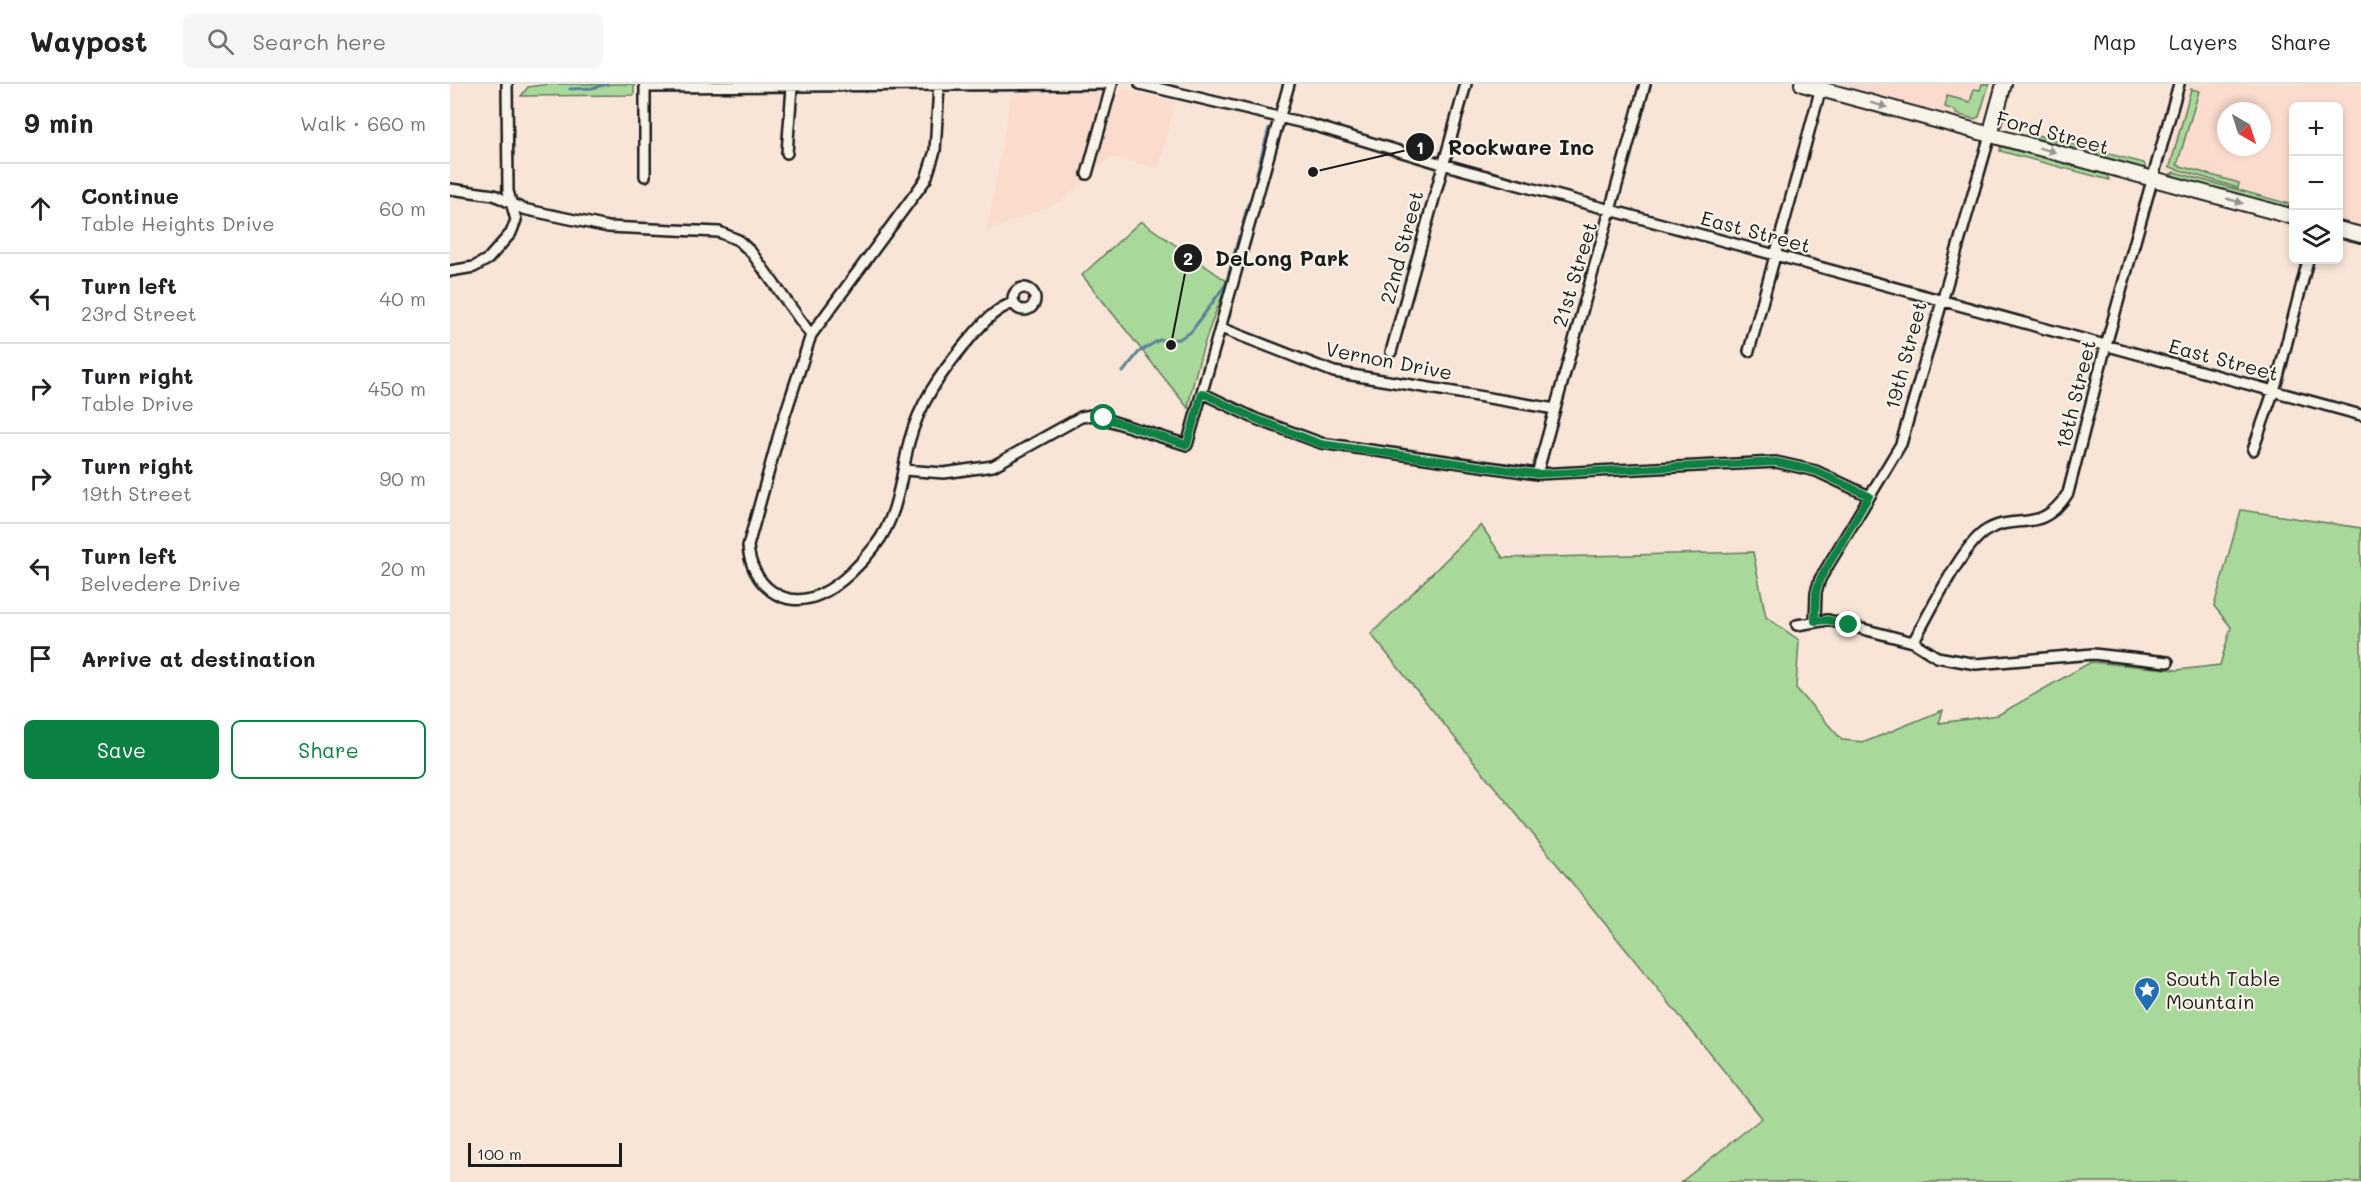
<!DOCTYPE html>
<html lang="en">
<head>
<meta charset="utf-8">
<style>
	:root { --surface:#fff; --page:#f6f6f6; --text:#202124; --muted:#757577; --line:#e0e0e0; --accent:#0b8043 }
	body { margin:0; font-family:Mali,sans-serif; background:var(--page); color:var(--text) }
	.controls { position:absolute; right:18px; top:18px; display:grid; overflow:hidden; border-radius:9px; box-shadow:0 3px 9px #0003 }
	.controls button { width:54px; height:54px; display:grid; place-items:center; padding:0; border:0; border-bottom:2px solid var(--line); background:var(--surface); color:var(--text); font:30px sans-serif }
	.compass { position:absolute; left:1767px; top:18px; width:54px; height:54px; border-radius:50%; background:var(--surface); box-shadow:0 3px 9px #0003; rotate:141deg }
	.scale { position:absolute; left:18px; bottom:15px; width:154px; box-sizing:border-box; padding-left:6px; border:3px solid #1c1c1c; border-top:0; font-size:16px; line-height:21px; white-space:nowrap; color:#1c1c1c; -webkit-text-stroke:4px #f7f3e8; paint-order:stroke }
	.stop { position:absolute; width:18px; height:18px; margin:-14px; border:4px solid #0b8043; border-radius:50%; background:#fff }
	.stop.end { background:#0b8043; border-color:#fff; box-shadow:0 2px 6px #0008 }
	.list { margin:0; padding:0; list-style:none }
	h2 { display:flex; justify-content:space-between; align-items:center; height:78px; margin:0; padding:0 24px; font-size:26px }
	h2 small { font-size:20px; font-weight:400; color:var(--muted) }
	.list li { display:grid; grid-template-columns:39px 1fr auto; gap:18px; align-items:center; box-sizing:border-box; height:90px; padding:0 24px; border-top:2px solid var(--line) }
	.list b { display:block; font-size:22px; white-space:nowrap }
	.list p { margin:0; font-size:20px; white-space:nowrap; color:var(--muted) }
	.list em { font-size:20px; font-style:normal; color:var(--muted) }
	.actions { display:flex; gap:12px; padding:18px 24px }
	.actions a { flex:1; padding:14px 0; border:2px solid var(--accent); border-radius:9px; text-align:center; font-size:21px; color:var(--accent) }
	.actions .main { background:var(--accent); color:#fff }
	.icon { flex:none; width:33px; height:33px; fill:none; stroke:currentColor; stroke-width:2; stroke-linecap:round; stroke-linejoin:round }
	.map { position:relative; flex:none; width:1911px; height:1098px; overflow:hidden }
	header { display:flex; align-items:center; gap:36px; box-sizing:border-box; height:84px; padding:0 30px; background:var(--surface); border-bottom:2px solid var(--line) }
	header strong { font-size:28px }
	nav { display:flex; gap:33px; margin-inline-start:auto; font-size:21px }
	.search { width:420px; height:54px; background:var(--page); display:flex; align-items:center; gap:15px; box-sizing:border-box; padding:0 21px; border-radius:9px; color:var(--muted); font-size:22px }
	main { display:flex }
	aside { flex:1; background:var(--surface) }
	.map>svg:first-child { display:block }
	.built { fill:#fadbcd; fill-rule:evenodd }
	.green { fill:#a8d99a; stroke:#627a5b; stroke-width:1.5 }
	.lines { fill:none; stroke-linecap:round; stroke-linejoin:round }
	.stream { stroke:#5c8496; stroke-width:3 }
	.minor-casing { stroke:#1c1c1c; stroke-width:14 }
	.secondary-casing { stroke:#1c1c1c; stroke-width:18 }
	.minor { stroke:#f7f3e8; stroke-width:9 }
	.secondary { stroke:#f7f3e8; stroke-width:14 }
	.oneway { fill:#94928c }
	.route { stroke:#0b8043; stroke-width:8 }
	.labels { text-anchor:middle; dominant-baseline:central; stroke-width:4.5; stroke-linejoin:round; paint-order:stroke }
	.street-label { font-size:20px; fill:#1c1c1c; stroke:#f7f3e8 }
	.poi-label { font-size:20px; fill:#1c1c1c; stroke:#f7f3e8; text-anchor:start }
	.leader { fill:none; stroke:#1c1c1c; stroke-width:2 }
	.callout-dot { fill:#1c1c1c; stroke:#f7f3e8; stroke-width:2 }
	.mark-label { font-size:18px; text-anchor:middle; font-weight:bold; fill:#fff }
	.callout-label { font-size:21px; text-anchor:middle; font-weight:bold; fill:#1c1c1c; stroke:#f7f3e8; stroke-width:4.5; stroke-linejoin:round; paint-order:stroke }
</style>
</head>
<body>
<header>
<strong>Waypost</strong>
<div class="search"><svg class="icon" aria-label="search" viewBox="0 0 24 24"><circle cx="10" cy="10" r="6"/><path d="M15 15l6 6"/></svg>Search here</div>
<nav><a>Map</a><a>Layers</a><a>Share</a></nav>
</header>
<main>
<aside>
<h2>9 min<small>Walk · 660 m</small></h2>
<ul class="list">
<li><svg class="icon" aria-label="ahead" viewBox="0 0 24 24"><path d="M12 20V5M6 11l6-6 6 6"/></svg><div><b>Continue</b><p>Table Heights Drive</p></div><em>60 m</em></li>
<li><svg class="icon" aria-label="left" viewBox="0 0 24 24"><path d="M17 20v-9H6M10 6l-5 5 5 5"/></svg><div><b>Turn left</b><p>23rd Street</p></div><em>40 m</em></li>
<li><svg class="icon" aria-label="right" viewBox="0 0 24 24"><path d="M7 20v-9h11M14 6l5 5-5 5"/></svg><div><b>Turn right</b><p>Table Drive</p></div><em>450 m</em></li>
<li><svg class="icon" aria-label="right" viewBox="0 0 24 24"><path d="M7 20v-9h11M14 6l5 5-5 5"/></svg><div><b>Turn right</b><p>19th Street</p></div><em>90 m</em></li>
<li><svg class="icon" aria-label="left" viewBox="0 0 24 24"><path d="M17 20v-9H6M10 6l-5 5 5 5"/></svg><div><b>Turn left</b><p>Belvedere Drive</p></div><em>20 m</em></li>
<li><svg class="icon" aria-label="arrive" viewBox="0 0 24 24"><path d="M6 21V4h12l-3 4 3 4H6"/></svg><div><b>Arrive at destination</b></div></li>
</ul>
<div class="actions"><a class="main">Save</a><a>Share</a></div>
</aside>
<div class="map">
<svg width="1911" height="1098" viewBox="0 0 1911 1098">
	<rect width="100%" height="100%" fill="#f9e5d8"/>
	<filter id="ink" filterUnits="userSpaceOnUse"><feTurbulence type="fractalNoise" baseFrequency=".0167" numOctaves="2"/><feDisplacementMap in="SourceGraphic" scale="12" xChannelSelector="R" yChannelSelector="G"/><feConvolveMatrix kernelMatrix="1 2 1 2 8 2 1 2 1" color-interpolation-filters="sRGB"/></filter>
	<g filter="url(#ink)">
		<!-- built -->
		<path class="built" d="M1387,0H1541L1531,34L1527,38Z
			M1739,0H1911V144L1889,138L1888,22H1844L1843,125L1722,93L1717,89L1716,79ZM1776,27H1812V63H1776Z
			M674,6L725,18L709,84L661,73L610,118L537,147L561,11Z"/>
		<!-- green -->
		<path class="green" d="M99,0H184V11L71,12L78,3Z
			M1532,0H1539L1529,33L1524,35L1506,30V27L1495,23L1497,12L1520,18L1524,5L1530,6Z
			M1741,5L1749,7L1727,81L1789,99L1788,104L1720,83Z
			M1583,50L1694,79L1695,82L1694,84L1582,53Z
			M1551,62L1657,91L1659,96L1550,67Z
			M1724,88L1843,121V125L1728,94L1721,90Z
			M691,137L778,198C760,239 746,281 738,324L632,191Z
			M1791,426L1911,444V1098H1231L1312,1034L921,550L1031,441L1053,474L1303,468L1316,533L1349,556L1346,604L1392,656L1415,658L1493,626L1489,639L1548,631L1641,578L1727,586L1770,581L1781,543L1764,522Z"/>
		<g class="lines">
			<!-- stream -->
			<path class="stream" d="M120,5L142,4L158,0
				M806,92L819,44
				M793,139L798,120
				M673,288L689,268L709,256L729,255L741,248L776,200L789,152"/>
			<defs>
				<path id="minor" d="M195,0V92
					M690,0L862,41L992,80L1911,331
					M489,2L485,67L476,95L361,251L331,343L298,462C301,500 333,528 371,510C391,501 412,479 425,462C448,433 451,392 459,358C469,320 491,289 515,260C530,243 542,226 563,219
					M195,3L653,0
					M337,69L342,3
					M637,90L662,0
					M0,105L44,111L73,125L158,143L269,148L288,156L301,168L361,251
					M0,187L24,183L38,175L61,149L66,136L58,107L57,0
					M563 215a11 11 0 1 1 22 0a11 11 0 1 1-22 0Z
					M771,244L884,288L1105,325
					M1299,267L1372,0
					M941,268L1016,0
					M752,309L806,335L871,359L1087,390L1326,378L1366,387L1419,412
					M1803,366L1827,297L1858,176
					M454,386L494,389L543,382L631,333L642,331L737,361L839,0
					M1087,390L1195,0
					M1365,537L1366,508L1370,495L1451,360L1540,51
					M1347,541L1378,536L1463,558L1487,573L1526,580L1643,570L1718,578
					M1463,558C1479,531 1510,465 1534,448C1565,427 1590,453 1618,409L1656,261L1729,0"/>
				<path id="secondary" d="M1352,0L1844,133
					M1540,51L1554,0
					M1888,145L1911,151"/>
			</defs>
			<!-- minor casing -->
			<use href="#minor" class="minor-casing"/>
			<!-- secondary casing -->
			<use href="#secondary" class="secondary-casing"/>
			<!-- minor -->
			<use href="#minor" class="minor"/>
			<!-- secondary -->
			<use href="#secondary" class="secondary"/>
		</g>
		<!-- one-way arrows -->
		<defs><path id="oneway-solid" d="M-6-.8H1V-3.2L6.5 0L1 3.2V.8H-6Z" transform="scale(1.5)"/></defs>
		<g class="oneway">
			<use href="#oneway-solid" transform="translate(1429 21) rotate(15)"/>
			<use href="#oneway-solid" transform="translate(1597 66) rotate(15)"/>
			<use href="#oneway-solid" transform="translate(1785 117) rotate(16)"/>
		</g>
	</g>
	<g class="lines" filter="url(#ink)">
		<!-- route -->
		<path class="route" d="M654,334L737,361L752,309L806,335L871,360L1087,390L1326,378L1366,387L1419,412L1370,495L1366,508L1365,537L1378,536L1399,541"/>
	</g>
	<!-- icons -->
	<defs>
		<symbol id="sight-pin" viewBox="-11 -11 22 30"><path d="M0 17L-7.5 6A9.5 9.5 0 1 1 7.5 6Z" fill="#1f6fb2" stroke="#f7f3e8"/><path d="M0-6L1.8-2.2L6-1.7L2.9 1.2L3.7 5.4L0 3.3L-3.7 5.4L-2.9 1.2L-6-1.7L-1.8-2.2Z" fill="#fff"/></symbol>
	</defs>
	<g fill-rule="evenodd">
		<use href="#sight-pin" x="1682" y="891" width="30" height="40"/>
	</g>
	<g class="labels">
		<!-- street labels -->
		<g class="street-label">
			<text transform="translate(1603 48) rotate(15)">Ford Street</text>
			<text transform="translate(1306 147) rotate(15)">East Street</text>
			<text transform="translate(951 163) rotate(-75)">22nd Street</text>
			<text transform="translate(1124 190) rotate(-73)">21st Street</text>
			<text transform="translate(1455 271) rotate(-75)">19th Street</text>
			<text transform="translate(1774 275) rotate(15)">East Street</text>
			<text transform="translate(939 276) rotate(11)">Vernon Drive</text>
			<text transform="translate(1625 310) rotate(-76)">18th Street</text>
		</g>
		<!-- poi labels -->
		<g class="poi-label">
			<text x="1716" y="894">South Table<tspan x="1716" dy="23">Mountain</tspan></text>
		</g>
	</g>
	<!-- callouts -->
	<path class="leader" d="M863 88L970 63M721 261L738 174"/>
	<g class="callout-dot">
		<circle cx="863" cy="88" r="6"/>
		<circle cx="721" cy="261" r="6"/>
		<circle cx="970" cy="63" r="15"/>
		<circle cx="738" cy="174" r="15"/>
	</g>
	<g class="mark-label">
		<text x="970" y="70">1</text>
		<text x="738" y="181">2</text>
	</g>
	<g class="callout-label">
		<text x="1071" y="71">Rockware Inc</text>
		<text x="832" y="182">DeLong Park</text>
	</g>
</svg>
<div class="controls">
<button>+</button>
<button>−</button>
<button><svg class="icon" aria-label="layers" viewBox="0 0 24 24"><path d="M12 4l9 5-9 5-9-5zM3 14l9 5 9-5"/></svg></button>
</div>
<svg class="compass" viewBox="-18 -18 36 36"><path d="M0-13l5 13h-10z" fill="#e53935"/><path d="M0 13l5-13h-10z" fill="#757577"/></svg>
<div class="scale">100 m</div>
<div class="stop" style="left:654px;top:334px"></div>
<div class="stop end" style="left:1399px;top:541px"></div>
</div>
</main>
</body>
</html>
